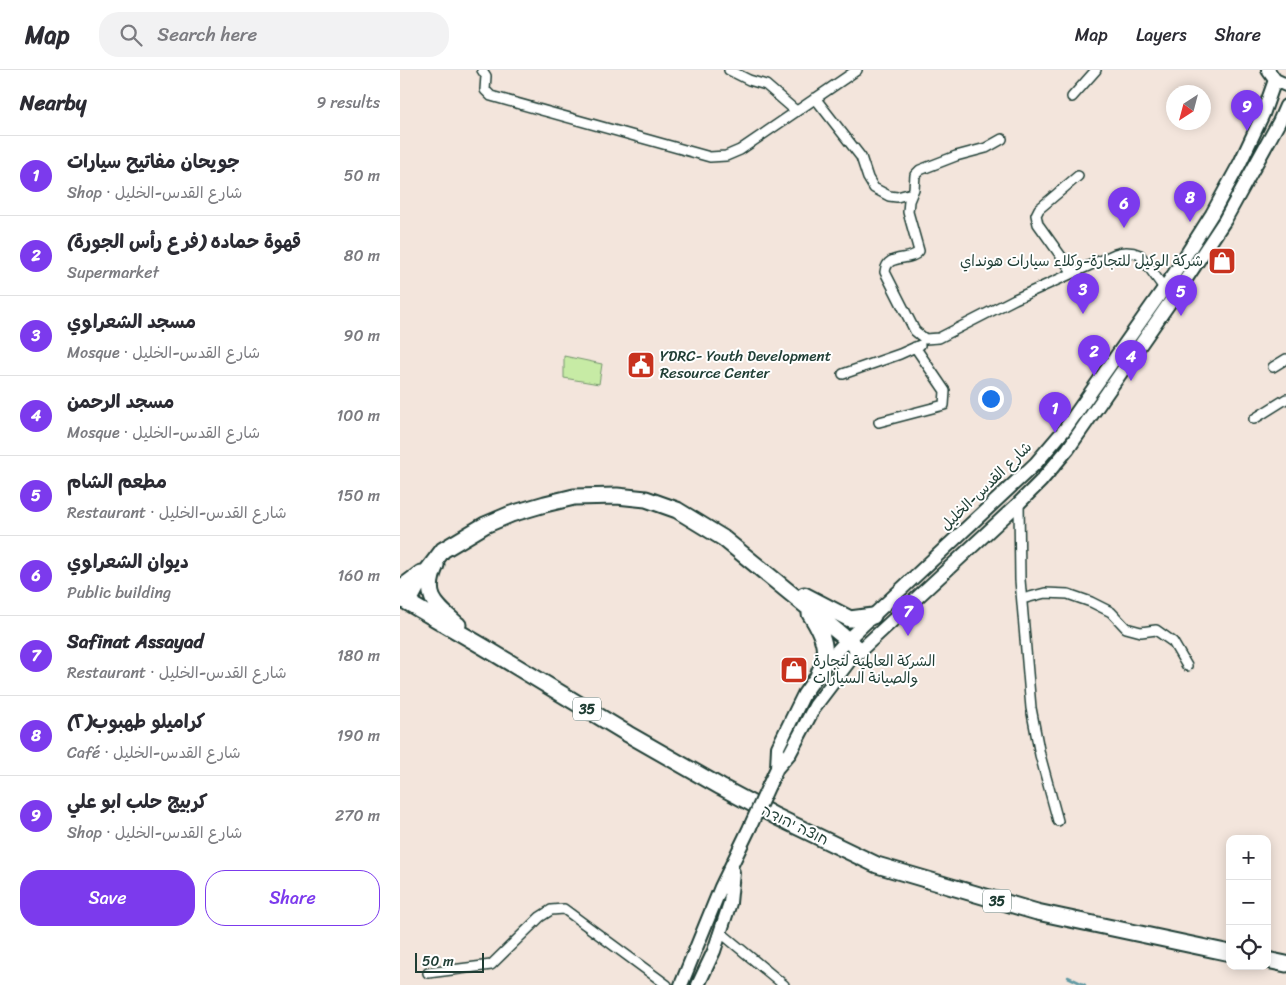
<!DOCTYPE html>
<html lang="en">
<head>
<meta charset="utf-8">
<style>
	:root { --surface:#fff; --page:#f2f2f3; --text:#2b2b33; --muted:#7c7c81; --line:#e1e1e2; --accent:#7c3aed }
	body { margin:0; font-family:Sriracha,"Playpen Sans Arabic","Playpen Sans Hebrew",sans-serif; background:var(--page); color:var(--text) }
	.controls { position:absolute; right:15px; bottom:15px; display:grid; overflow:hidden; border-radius:10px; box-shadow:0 2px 12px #0003 }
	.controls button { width:45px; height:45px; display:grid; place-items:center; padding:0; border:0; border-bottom:1px solid var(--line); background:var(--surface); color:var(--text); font:25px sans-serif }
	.compass { position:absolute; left:766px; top:15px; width:45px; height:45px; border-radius:50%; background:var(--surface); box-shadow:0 2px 12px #0003; rotate:216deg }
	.scale { position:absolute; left:15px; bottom:12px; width:69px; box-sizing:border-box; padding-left:5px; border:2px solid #1f3d34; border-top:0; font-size:14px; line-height:18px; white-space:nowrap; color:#1f3d34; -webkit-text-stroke:4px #fff; paint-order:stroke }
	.you { position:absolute; left:590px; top:328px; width:18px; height:18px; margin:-12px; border:4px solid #fff; border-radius:50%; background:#1a73e8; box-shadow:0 0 0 8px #1a73e833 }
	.badge { display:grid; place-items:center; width:32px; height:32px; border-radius:50%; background:var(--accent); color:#fff; font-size:16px; font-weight:700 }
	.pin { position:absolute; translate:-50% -41px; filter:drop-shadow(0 1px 2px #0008) }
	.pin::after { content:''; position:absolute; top:26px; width:18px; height:15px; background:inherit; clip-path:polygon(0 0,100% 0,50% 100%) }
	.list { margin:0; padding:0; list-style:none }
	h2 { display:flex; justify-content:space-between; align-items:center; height:65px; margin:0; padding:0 20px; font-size:21px }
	h2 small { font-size:16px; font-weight:400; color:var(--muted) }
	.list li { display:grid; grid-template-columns:32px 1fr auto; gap:15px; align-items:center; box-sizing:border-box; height:80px; padding:0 20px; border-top:1px solid var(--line) }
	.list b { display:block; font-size:19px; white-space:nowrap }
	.list p { margin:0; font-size:16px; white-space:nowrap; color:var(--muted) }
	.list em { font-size:16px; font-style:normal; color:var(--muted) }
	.actions { display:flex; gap:10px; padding:15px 20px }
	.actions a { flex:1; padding:11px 0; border:1px solid var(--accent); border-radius:20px; text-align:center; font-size:18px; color:var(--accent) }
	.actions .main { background:var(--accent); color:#fff }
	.icon { flex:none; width:28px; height:28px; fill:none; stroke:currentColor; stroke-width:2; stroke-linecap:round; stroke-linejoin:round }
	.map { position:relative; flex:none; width:886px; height:915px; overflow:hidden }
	header { display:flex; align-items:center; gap:30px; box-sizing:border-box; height:70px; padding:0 25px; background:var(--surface); border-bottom:1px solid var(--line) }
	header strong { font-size:24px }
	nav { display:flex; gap:28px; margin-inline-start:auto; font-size:18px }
	.search { width:350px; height:45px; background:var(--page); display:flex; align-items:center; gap:12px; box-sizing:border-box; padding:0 18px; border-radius:20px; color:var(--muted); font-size:19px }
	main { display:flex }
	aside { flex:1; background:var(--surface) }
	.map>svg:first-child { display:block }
	.green { fill:#c7eba5; stroke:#73946c }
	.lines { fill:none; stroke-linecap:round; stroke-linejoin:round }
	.stream { stroke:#6199a3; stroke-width:2.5 }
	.minor-casing { stroke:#1f3d34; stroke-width:12 }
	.secondary-casing { stroke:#1f3d34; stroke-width:16 }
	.trunk-casing { stroke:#1f3d34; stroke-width:19 }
	.minor { stroke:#fff; stroke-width:9 }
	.secondary { stroke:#fff; stroke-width:12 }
	.trunk { stroke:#fff; stroke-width:15 }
	.secondary-bridge-casing { stroke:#1f3d34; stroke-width:16; stroke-linecap:butt }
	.secondary-bridge { stroke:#fff; stroke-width:12 }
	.labels { text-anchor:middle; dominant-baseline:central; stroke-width:4; stroke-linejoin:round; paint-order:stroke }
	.shield { fill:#fff; stroke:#627771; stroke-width:1 }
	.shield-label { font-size:14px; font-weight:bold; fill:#1f3d34 }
	.poi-label { font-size:15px; fill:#1f3d34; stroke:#fff; text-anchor:start }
	.street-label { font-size:15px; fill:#1f3d34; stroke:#fff }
</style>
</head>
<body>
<header>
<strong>Map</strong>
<div class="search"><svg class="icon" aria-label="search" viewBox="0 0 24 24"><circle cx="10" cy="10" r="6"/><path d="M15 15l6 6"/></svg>Search here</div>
<nav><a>Map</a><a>Layers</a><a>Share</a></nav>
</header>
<main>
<aside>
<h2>Nearby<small>9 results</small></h2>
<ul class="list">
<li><span class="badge">1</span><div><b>جويحان مفاتيح سيارات</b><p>Shop · شارع القدس-الخليل</p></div><em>50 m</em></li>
<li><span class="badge">2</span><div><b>قهوة حماده (فرع رأس الجورة)</b><p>Supermarket</p></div><em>80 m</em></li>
<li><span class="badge">3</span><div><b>مسجد الشعراوي</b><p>Mosque · شارع القدس-الخليل</p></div><em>90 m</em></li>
<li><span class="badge">4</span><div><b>مسجد الرحمن</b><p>Mosque · شارع القدس-الخليل</p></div><em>100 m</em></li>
<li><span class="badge">5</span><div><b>مطعم الشام</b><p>Restaurant · شارع القدس-الخليل</p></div><em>150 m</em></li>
<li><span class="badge">6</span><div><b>ديوان الشعراوي</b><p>Public building</p></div><em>160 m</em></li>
<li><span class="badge">7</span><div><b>Safinat Assayad</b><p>Restaurant · شارع القدس-الخليل</p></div><em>180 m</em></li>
<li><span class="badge">8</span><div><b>كراميلو طهبوب(٢)</b><p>Café · شارع القدس-الخليل</p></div><em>190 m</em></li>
<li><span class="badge">9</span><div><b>كربيج حلب ابو علي</b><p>Shop · شارع القدس-الخليل</p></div><em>270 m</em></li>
</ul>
<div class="actions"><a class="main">Save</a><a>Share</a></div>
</aside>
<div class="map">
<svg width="886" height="915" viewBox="0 0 886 915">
	<rect width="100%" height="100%" fill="#f3e5dc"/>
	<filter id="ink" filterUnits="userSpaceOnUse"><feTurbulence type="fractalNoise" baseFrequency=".02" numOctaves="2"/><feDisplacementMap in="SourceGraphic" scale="10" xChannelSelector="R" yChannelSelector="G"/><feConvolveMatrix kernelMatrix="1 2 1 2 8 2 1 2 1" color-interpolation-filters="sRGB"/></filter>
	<g filter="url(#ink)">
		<!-- green -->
		<path class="green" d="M164,286L202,294L199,314L164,308Z"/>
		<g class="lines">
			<!-- stream -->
			<path class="stream" d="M668,907L685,915"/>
			<defs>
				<path id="minor" d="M82,0L86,6L85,20L91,26L310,87L326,86L340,80L457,0
					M329,0L349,10L366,15L396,41
					M672,27L696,0
					M415,28L461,87L468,108L474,118L489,126L497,127L512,123
					M602,69L586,78L556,86L520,100L515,105L514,119L509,131L508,142L519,181C510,193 487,182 485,202L515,261L525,269L539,268L615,229L715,184C724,181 731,181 740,185L764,218
					M673,203L638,154L636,145L639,139L678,106
					M873,297L886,289
					M443,304L500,284L520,275
					M854,349L886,329
					M479,352L544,335L545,321L515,277
					M619,433L620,510L631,638L640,685L658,751
					M622,529L645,523L668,524L691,532L711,542L726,558L741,562L756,560L773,572L787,596
					M320,862L384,915
					M28,903L91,895L140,847L151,840L164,839L267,915"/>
				<path id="secondary" d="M868,0L875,10L886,15
					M377,698L378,677L404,624L426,593L447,570L636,393L665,359L774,204L812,144L840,93L863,44L875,10
					M369,715L377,698L390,683L415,636L450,590L619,433L641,411L668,379L786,209L825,150L879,52L886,36
					M281,915L321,817L350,757
					M298,915L314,881L330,833L333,802"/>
				<path id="trunk" d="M36,495C22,526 35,535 58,555
					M0,516L5,515L21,503
					M404,525L450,549L473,546
					M0,528L84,577L228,664L321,717L375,746L477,795L637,842L830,883
					M8,533L21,509L43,480L85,455L111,444L145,434L174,427L217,426L246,429L277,440L323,468L460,580
					M410,544C418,556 427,573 424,588C424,593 421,599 419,603
					M867,890L886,894"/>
			</defs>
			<!-- minor casing -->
			<use href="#minor" class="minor-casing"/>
			<!-- secondary casing -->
			<use href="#secondary" class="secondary-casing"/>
			<!-- trunk casing -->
			<use href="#trunk" class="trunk-casing"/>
			<!-- minor -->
			<use href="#minor" class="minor"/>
			<!-- secondary -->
			<use href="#secondary" class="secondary"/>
			<!-- trunk -->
			<use href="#trunk" class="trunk"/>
			<defs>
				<path id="secondary-bridge" d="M350,757L369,715"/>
			</defs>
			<!-- secondary-bridge casing -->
			<use href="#secondary-bridge" class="secondary-bridge-casing"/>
			<!-- secondary-bridge -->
			<use href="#secondary-bridge" class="secondary-bridge"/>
		</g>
	</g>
	<!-- icons -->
	<defs>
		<symbol id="shop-square" viewBox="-11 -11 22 22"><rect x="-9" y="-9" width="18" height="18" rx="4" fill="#c8321e" stroke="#fff"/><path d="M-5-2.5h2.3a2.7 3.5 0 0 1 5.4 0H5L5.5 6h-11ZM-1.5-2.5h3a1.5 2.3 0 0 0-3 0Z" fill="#fff"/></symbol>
		<symbol id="civic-square" viewBox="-11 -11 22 22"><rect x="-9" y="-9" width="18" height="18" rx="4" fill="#c8321e" stroke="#fff"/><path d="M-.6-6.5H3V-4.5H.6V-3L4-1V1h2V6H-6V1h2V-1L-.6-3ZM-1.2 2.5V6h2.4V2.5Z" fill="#fff"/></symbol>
	</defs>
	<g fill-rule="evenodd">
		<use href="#shop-square" x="806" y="175" width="32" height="32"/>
		<use href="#civic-square" x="225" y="279" width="32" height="32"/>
		<use href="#shop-square" x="378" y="584" width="32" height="32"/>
	</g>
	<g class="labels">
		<!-- shield labels -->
		<g class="shield">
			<rect x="173" y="627.5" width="28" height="23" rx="4"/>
			<rect x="583" y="819.5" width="28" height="23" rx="4"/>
		</g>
		<g class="shield-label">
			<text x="187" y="639">35</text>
			<text x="597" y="831">35</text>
		</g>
		<!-- poi labels -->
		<g class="poi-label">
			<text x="803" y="191" text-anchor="end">شركة الوكيل للتجارة-وكلاء سيارات هونداي</text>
			<text x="260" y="286">YDRC- Youth Development<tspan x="260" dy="17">Resource Center</tspan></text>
			<text x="413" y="591">الشركة العالمية لتجارة<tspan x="413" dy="17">والصيانة السيارات</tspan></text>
		</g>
		<!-- street labels -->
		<g class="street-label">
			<text transform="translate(586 416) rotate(-44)">شارع القدس-الخليل</text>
			<text transform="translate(395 755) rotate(26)">חוצה יהודה</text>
		</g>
	</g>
</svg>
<div class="controls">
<button>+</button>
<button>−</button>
<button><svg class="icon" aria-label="locate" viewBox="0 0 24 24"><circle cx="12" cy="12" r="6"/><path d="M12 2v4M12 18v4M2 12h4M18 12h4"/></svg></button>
</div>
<svg class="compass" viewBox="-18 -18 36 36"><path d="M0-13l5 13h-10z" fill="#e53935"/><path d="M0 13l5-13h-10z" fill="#7c7c81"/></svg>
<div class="scale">50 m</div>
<div class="you"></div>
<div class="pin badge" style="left:655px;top:363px">1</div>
<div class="pin badge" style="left:694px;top:306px">2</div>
<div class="pin badge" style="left:683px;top:244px">3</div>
<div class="pin badge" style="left:731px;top:311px">4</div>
<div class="pin badge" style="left:781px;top:246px">5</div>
<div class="pin badge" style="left:724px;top:158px">6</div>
<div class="pin badge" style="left:508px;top:566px">7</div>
<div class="pin badge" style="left:790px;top:152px">8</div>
<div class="pin badge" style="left:847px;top:61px">9</div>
</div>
</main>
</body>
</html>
